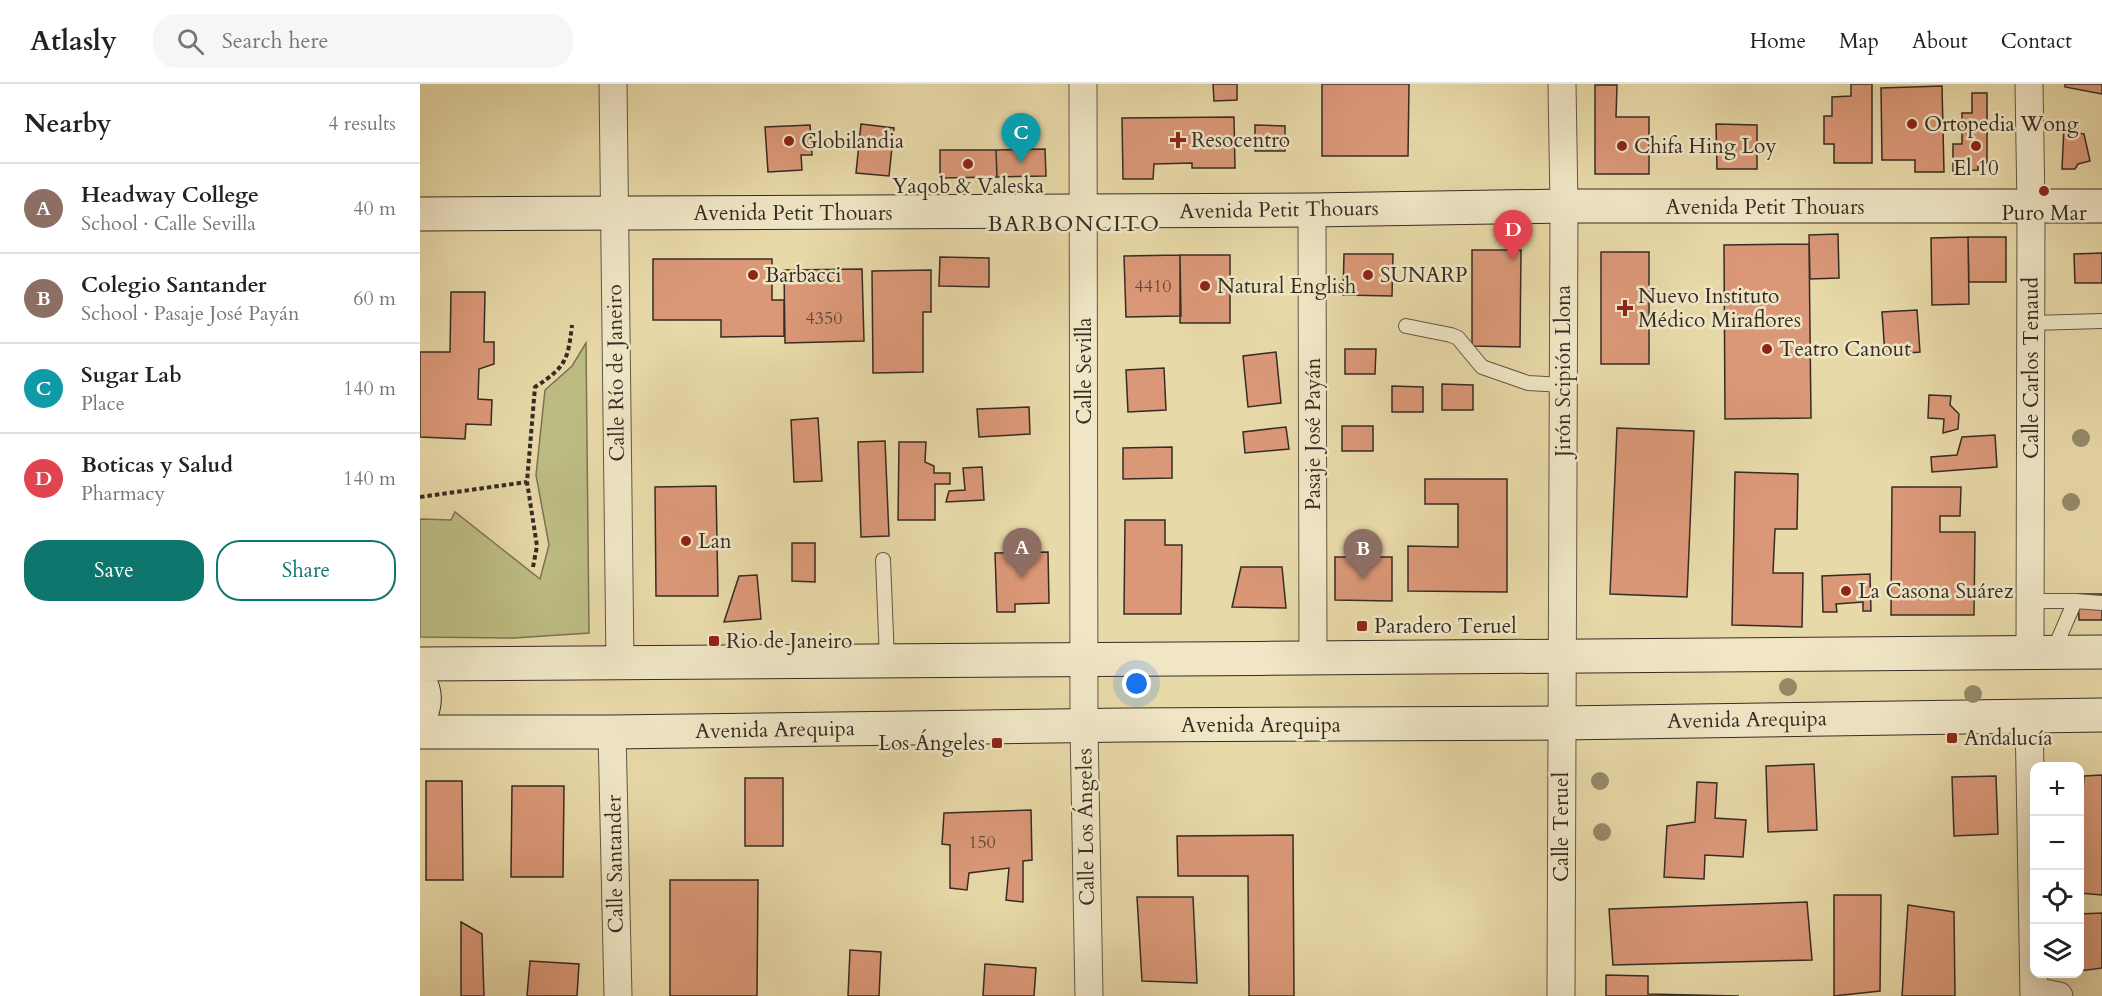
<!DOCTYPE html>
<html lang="en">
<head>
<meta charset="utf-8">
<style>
	:root { --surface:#fff; --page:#f6f6f6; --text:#222; --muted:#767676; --line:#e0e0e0; --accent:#0f766e }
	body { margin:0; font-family:Cardo,serif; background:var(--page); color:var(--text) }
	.controls { position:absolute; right:18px; bottom:18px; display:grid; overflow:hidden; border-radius:12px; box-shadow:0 6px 24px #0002 }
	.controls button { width:54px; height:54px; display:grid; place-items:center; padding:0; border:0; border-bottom:2px solid var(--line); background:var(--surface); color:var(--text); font:30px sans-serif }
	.you { position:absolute; left:717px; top:600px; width:21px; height:21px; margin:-15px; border:4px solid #fff; border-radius:50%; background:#1a73e8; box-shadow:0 0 0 9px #1a73e833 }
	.badge { display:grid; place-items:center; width:39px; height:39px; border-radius:50%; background:var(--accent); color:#fff; font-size:20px; font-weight:700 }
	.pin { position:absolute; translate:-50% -50px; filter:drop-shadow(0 2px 3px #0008) }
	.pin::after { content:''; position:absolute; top:32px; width:21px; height:18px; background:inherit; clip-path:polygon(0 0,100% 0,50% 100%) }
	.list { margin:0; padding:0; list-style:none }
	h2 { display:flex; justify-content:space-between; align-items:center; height:78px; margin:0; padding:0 24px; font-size:26px }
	h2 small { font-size:20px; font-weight:400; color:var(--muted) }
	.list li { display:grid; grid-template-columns:39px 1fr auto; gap:18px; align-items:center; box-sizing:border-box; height:90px; padding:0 24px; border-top:2px solid var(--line) }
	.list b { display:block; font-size:22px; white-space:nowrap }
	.list p { margin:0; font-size:20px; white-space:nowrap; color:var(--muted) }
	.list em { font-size:20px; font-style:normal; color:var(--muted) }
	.actions { display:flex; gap:12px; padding:18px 24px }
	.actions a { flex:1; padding:14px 0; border:2px solid var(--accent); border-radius:24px; text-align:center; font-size:21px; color:var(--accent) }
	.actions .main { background:var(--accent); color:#fff }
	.icon { flex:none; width:33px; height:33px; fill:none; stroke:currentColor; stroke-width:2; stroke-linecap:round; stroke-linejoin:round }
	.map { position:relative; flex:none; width:1682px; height:912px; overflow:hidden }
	header { display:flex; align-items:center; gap:36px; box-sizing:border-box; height:84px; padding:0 30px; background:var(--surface); border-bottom:2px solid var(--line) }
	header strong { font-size:28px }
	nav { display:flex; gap:33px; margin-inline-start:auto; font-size:21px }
	.search { width:420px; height:54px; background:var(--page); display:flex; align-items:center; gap:15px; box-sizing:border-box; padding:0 21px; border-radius:24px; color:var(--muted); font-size:22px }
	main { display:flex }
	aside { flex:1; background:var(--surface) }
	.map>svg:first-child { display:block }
	.green { fill:#bdbd83; stroke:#7a7454; stroke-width:1.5 }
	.building { fill:#db9878; stroke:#362c24; stroke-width:1.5 }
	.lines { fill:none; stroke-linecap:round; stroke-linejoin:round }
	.lane-casing { stroke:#625745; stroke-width:16 }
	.street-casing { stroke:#625745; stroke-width:29 }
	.secondary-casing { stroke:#362c24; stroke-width:35 }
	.path { stroke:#362c24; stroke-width:4; stroke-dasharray:4.5 3; stroke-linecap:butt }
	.lane { stroke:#f0e6c6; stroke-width:14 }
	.street { stroke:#f0e6c6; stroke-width:27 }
	.secondary { stroke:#f0e6c6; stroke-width:33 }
	.tree { fill:#958a6a }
	.poi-dot { fill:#8f2418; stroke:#f0e6c6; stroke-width:2 }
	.labels { text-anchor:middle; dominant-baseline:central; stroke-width:5; stroke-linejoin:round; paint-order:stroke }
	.number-label { font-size:18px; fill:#5f4739 }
	.poi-label { font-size:21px; fill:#362c24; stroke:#f0e6c6; text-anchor:start }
	.street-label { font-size:21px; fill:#362c24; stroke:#f0e6c6 }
	.neighbourhood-label { font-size:22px; letter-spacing:1.5px; fill:#362c24; stroke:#f0e6c6 }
</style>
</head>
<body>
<header>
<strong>Atlasly</strong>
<div class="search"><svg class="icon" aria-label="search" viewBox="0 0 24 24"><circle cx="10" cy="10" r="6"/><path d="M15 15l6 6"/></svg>Search here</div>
<nav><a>Home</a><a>Map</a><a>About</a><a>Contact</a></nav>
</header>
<main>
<aside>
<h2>Nearby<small>4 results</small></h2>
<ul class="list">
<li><span class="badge" style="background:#8d6e63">A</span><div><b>Headway College</b><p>School · Calle Sevilla</p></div><em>40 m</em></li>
<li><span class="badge" style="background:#8d6e63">B</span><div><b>Colegio Santander</b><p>School · Pasaje José Payán</p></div><em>60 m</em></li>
<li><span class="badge" style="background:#0f9aa8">C</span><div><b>Sugar Lab</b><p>Place</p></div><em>140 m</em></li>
<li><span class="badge" style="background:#e0444e">D</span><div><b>Boticas y Salud</b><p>Pharmacy</p></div><em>140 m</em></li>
</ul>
<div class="actions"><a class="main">Save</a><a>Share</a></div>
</aside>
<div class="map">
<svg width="1682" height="912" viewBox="0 0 1682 912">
	<rect width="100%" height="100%" fill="#e8d9a8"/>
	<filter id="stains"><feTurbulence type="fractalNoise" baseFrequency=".00333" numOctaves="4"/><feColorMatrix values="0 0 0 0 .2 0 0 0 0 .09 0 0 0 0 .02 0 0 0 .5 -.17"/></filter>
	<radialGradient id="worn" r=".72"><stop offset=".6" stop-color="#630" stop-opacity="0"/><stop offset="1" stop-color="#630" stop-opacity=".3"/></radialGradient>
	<!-- green -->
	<path class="green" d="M166,259L169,549L94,554L0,553V435L31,436L35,428L120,495L129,461L116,391L125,306L152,282Z"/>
	<!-- building -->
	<path class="building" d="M793,0H817V16L794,17Z
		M902,0H989L988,72H902Z
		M1431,0H1452V79H1414V60H1404V32H1412V13L1431,12Z
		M1645,0H1682V10L1645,3Z
		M1175,1H1197L1196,33H1229V90H1175Z
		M1522,2L1524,88H1495V76H1462L1461,4Z
		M1552,9H1567V79H1558V86L1533,87V60H1542V29H1552Z
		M814,33L815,84H772V79L734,80L733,95H703L702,34Z
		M441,40L474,44L469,92L436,89Z
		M1296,40L1337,41V85H1297Z
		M390,41L392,71H381L382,86L348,88L345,43Z
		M835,41L865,42V67H835Z
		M1644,42L1657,43V49L1664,50L1670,77L1658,80L1655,85H1642Z
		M625,65L626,92L577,93L576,66Z
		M520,66H576L577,93L520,94Z
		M1418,150L1419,194L1390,195L1389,151Z
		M1548,153H1586V198H1549Z
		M1548,153L1549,220L1512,221L1511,154Z
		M1389,160L1391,334L1305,335L1304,161Z
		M1052,166H1101L1100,263L1052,262Z
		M1181,168H1229V280H1181Z
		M1682,169V199H1655L1654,170Z
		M924,170H973L972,212L923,211Z
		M760,171H810V239H760Z
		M760,171L761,232L706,233L704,172Z
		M520,173L569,174V203L519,202Z
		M233,175H352V216H364V252L301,253V236H233Z
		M442,185L444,257L365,259L364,186Z
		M511,186V228H503V288L453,289L452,187Z
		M31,208H65L64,258H74V280L59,285L58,315L72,316L71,341L46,340L45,355L0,353V268H30Z
		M1497,226L1500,268L1465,271L1462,228Z
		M925,265H956L955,290H925Z
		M856,268L861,319L828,323L823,272Z
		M744,284L746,326L708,328L706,286Z
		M1022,300L1053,301V326H1022Z
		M972,302L1003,303V328H972Z
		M1509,311L1531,312L1530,321L1539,330L1538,345L1523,349L1524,335L1508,334Z
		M609,323L610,350L559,353L557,325Z
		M398,334L402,397L374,398L371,336Z
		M922,342H953V367H922Z
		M866,343L869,365L825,369L823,348Z
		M1197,344L1274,347L1267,513L1190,510Z
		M1575,351L1577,383L1512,388L1511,373L1537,371L1542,353Z
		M465,357L469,452L441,453L438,358Z
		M479,358H506L505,378L514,382V389H530V400H515V436H478Z
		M752,363V394L703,395V364Z
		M562,383L564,416L526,418L529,407L545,406L543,384Z
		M1315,388L1378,390L1377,445H1355L1353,489H1383L1382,543L1312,541Z
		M1005,395H1087V508L988,507V462L1038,463V420H1005Z
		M296,402L298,512H236L235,403Z
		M1472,403H1541L1540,432H1520V448H1555L1554,531H1471Z
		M705,436H745V461H762L761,530H704Z
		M372,459H395V498L372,497Z
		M628,468L629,519L595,520V528H577L575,469Z
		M915,473H972V517L915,516Z
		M821,483H862L866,524L812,523Z
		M1450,490L1451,527H1443V518L1416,520L1417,528H1403L1402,492Z
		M337,491L341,535L304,538L319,492Z
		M1658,510H1682V536H1659Z
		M1394,680L1397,746L1348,748L1346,682Z
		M1682,691V811L1660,809V754L1664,692Z
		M1576,692L1578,750L1534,752L1532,693Z
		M325,694H363V762H325Z
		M6,697H42L43,796H6Z
		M1277,698L1297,699L1295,734L1326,736L1323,773L1285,771L1284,795L1244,793L1247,742L1275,738Z
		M92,702H144L143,793H91Z
		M611,726L612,776L603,777V818L586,816L589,784L549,789L547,806L530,804V761L522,760L524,729Z
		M873,751L874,912H829L828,792H758L757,752Z
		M250,796H338L337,912H250Z
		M1414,811H1461L1460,907L1414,912Z
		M717,813H773L777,899L722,897Z
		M1387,818L1392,876L1193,881L1189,825Z
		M1488,821L1534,828L1535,912H1482Z
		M1682,829V884L1660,887V830Z
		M41,838L62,850L64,912H41Z
		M430,866L461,868L459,912H428Z
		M110,877L159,880L157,912H107Z
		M565,880L616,884L614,912H563Z
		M1186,891L1228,892V910L1319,912H1186Z"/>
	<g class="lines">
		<defs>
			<path id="lane" d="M1611,239L1682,237
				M986,242L1031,251L1038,254L1062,283L1108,299L1143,301
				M463,476L467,576
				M1610,517H1655
				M1633,568L1655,517L1682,519"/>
			<path id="street" d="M193,0L200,578
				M663,0L664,642L669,912
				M1609,0L1611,123L1610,568
				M892,126L893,573
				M1609,632L1614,912
				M192,648L198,912
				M1614,907L1639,912
				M1141,912L1144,122L1142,0"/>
			<path id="secondary" d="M0,130L892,126L1144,122H1682
				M0,580C561,574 1121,575 1682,568
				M0,598C6,610 6,620 0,632
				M0,648H192L705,641L1142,639L1682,631"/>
		</defs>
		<!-- lane casing -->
		<use href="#lane" class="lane-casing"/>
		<!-- street casing -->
		<use href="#street" class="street-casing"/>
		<!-- secondary casing -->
		<use href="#secondary" class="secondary-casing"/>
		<!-- path -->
		<path class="path" d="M0,413L107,398
			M113,483L117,462L107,398L115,303C146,283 148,276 152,241"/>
		<!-- lane -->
		<use href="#lane" class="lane"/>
		<!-- street -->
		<use href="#street" class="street"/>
		<!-- secondary -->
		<use href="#secondary" class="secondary"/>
	</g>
	<!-- trees -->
	<g class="tree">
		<circle cx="1661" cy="354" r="9"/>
		<circle cx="1651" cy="418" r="9"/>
		<circle cx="1368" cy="603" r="9"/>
		<circle cx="1553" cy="610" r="9"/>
		<circle cx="1180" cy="697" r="9"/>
		<circle cx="1182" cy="748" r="9"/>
	</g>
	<!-- markers -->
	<g class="poi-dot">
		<circle cx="1492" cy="40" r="6"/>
		<path d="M755 47h6v6h6v6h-6v6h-6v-6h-6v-6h6z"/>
		<circle cx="369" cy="57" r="6"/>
		<circle cx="1202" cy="62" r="6"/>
		<circle cx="1556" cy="62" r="6"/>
		<circle cx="548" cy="80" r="6"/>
		<circle cx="1624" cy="107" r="6"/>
		<circle cx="333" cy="191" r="6"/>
		<circle cx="948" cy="191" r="6"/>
		<circle cx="785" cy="202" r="6"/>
		<path d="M1202 215h6v6h6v6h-6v6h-6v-6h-6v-6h6z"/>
		<circle cx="1347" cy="265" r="6"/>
		<circle cx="266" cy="457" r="6"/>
		<circle cx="1426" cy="507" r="6"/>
		<rect x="936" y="536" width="12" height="12" rx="3"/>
		<rect x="288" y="551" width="12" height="12" rx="3"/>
		<rect x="1526" y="648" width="12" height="12" rx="3"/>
		<rect x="571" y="653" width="12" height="12" rx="3"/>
	</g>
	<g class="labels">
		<!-- number labels -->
		<g class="number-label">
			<text x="733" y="202">4410</text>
			<text x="404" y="234">4350</text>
			<text x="562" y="758">150</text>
		</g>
		<!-- poi labels -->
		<g class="poi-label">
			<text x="1504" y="40">Ortopedia Wong</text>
			<text x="771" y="56">Resocentro</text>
			<text x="381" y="57">Globilandia</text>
			<text x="1214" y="62">Chifa Hing Loy</text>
			<text x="1556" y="84" text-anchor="middle">El 10</text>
			<text x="548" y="102" text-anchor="middle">Yaqob &amp; Valeska</text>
			<text x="1624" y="129" text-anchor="middle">Puro Mar</text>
			<text x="345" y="191">Barbacci</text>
			<text x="960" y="191">SUNARP</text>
			<text x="797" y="202">Natural English</text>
			<text x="1218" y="212">Nuevo Instituto<tspan x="1218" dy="24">Médico Miraflores</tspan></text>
			<text x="1359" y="265">Teatro Canout</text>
			<text x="278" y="457">Lan</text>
			<text x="1438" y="507">La Casona Suárez</text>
			<text x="954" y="542">Paradero Teruel</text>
			<text x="306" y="557">Rio de Janeiro</text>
			<text x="1544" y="654">Andalucía</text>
			<text x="565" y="659" text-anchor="end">Los Ángeles</text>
		</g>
		<!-- street labels -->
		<g class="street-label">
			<text x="1345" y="123">Avenida Petit Thouars</text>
			<text transform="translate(859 126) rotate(-1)">Avenida Petit Thouars</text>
			<text x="373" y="129">Avenida Petit Thouars</text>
			<text transform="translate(1611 284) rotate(-90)">Calle Carlos Tenaud</text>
			<text transform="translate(664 287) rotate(-90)">Calle Sevilla</text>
			<text transform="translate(1143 287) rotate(-90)">Jirón Scipión Llona</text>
			<text transform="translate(196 289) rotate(-91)">Calle Río de Janeiro</text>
			<text transform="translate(893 350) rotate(-90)">Pasaje José Payán</text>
			<text transform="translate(1327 636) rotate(-1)">Avenida Arequipa</text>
			<text x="841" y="641">Avenida Arequipa</text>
			<text transform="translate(355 646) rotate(-1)">Avenida Arequipa</text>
			<text transform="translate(666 743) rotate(-91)">Calle Los Ángeles</text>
			<text transform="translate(1141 743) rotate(-90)">Calle Teruel</text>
			<text transform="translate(195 780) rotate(-91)">Calle Santander</text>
		</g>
		<!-- neighbourhood labels -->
		<g class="neighbourhood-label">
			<text x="654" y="140">BARBONCITO</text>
		</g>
	</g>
	<rect width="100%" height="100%" filter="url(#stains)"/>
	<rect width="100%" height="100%" fill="url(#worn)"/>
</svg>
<div class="controls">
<button>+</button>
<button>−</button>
<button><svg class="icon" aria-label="locate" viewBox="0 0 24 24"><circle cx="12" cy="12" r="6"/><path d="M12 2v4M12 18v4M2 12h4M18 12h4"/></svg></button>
<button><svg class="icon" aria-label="layers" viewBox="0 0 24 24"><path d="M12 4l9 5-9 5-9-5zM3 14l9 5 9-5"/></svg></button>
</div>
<div class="you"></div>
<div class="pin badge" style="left:602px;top:494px;background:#8d6e63">A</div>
<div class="pin badge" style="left:943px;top:495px;background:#8d6e63">B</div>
<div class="pin badge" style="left:601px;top:79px;background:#0f9aa8">C</div>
<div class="pin badge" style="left:1093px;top:176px;background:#e0444e">D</div>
</div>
</main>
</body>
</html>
